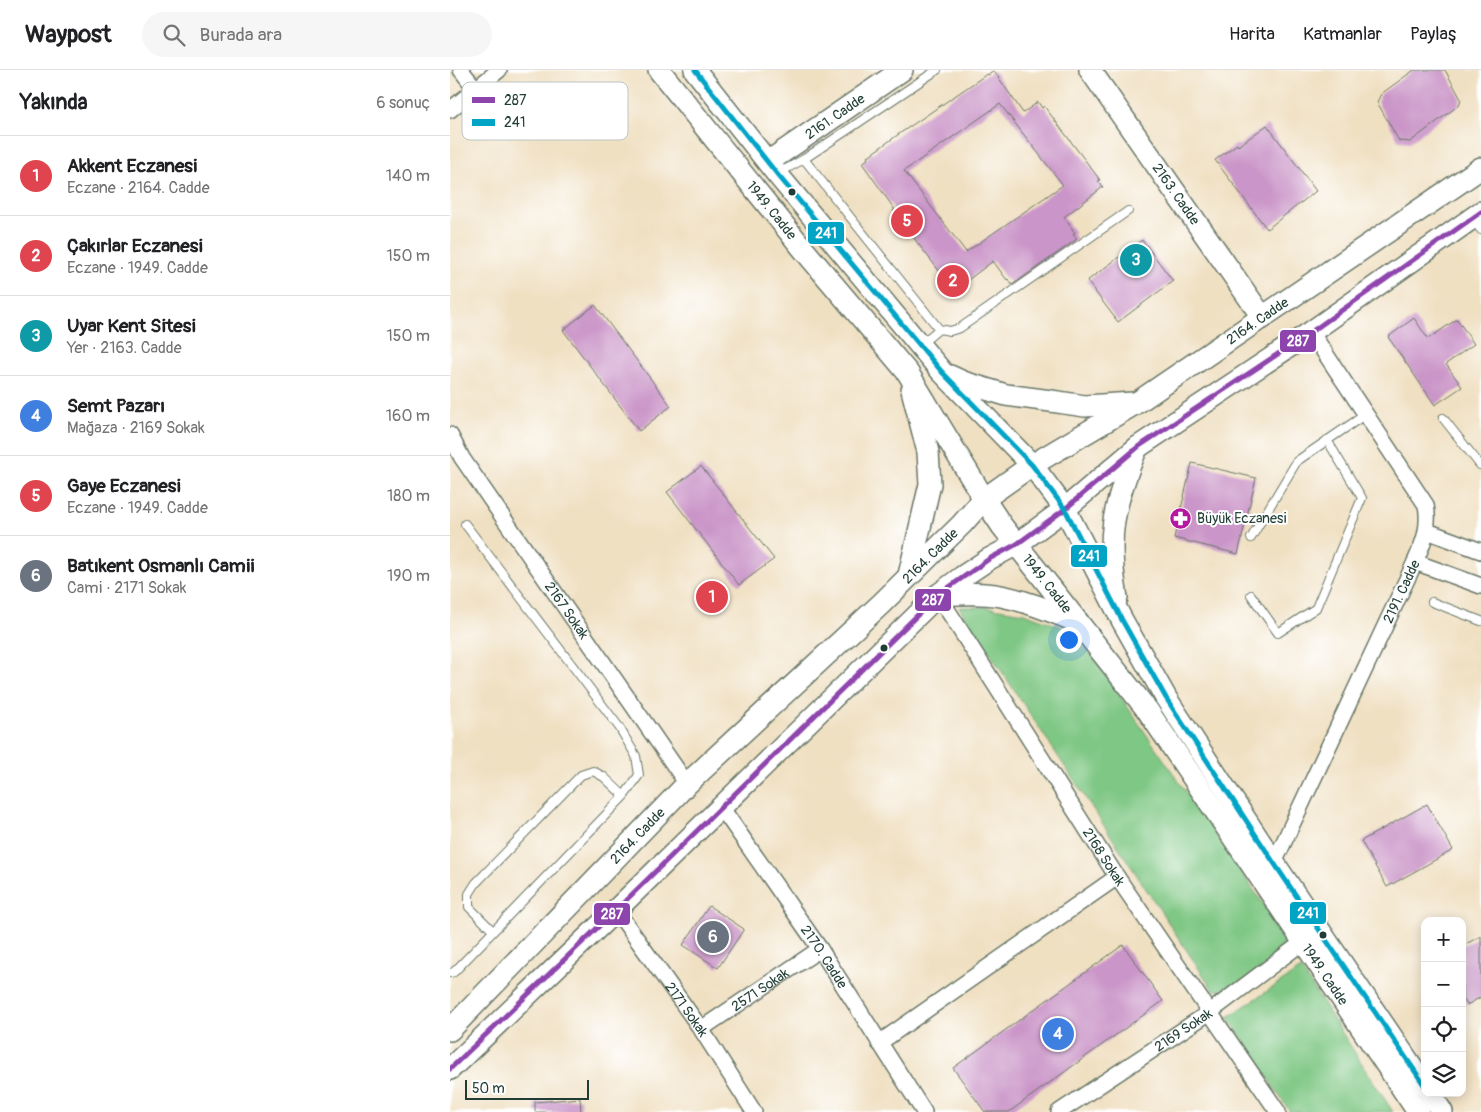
<!DOCTYPE html>
<html lang="tr">
<head>
<meta charset="utf-8">
<style>
	:root { --surface:#fff; --page:#f6f6f6; --text:#202124; --muted:#757577; --line:#e0e0e0; --accent:#b5179e }
	body { margin:0; font-family:Pangolin,sans-serif; background:var(--page); color:var(--text) }
	.controls { position:absolute; right:15px; bottom:15px; display:grid; overflow:hidden; border-radius:10px; box-shadow:0 2px 12px #0003 }
	.controls button { width:45px; height:45px; display:grid; place-items:center; padding:0; border:0; border-bottom:1px solid var(--line); background:var(--surface); color:var(--text); font:25px sans-serif }
	.scale { position:absolute; left:15px; bottom:12px; width:124px; box-sizing:border-box; padding-left:5px; border:2px solid #1f3d34; border-top:0; font-size:14px; line-height:18px; white-space:nowrap; color:#1f3d34; -webkit-text-stroke:4px #fff; paint-order:stroke }
	.you { position:absolute; left:618px; top:569px; width:18px; height:18px; margin:-12px; border:4px solid #fff; border-radius:50%; background:#1a73e8; box-shadow:0 0 0 8px #1a73e833 }
	.badge { display:grid; place-items:center; width:32px; height:32px; border-radius:50%; background:var(--accent); color:#fff; font-size:16px; font-weight:700 }
	.pin { position:absolute; translate:-50% -50%; border:2px solid #fff; box-shadow:0 1px 5px #0006 }
	.list { margin:0; padding:0; list-style:none }
	h2 { display:flex; justify-content:space-between; align-items:center; height:65px; margin:0; padding:0 20px; font-size:21px }
	h2 small { font-size:16px; font-weight:400; color:var(--muted) }
	.list li { display:grid; grid-template-columns:32px 1fr auto; gap:15px; align-items:center; box-sizing:border-box; height:80px; padding:0 20px; border-top:1px solid var(--line) }
	.list b { display:block; font-size:19px; white-space:nowrap }
	.list p { margin:0; font-size:16px; white-space:nowrap; color:var(--muted) }
	.list em { font-size:16px; font-style:normal; color:var(--muted) }
	.icon { flex:none; width:28px; height:28px; fill:none; stroke:currentColor; stroke-width:2; stroke-linecap:round; stroke-linejoin:round }
	.map { position:relative; flex:none; width:1031px; height:1042px; overflow:hidden }
	header { display:flex; align-items:center; gap:30px; box-sizing:border-box; height:70px; padding:0 25px; background:var(--surface); border-bottom:1px solid var(--line) }
	header strong { font-size:24px }
	nav { display:flex; gap:28px; margin-inline-start:auto; font-size:18px }
	.search { width:350px; height:45px; background:var(--page); display:flex; align-items:center; gap:12px; box-sizing:border-box; padding:0 18px; border-radius:28px; color:var(--muted); font-size:19px }
	main { display:flex }
	aside { flex:1; background:var(--surface) }
	.map>svg:first-child { display:block }
	.green { fill:#7fc784; stroke:#4f825c }
	.building { fill:#ca95c8; fill-rule:evenodd }
	.lines { fill:none; stroke-linecap:round; stroke-linejoin:round }
	.lane-casing { stroke:#687666; stroke-width:10 }
	.street-casing { stroke:#687666; stroke-width:18 }
	.secondary-casing { stroke:#687666; stroke-width:24 }
	.lane { stroke:#fff; stroke-width:8 }
	.street { stroke:#fff; stroke-width:15 }
	.secondary { stroke:#fff; stroke-width:21 }
	.bus-1-casing { stroke:#fff; stroke-width:9 }
	.bus-2-casing { stroke:#fff; stroke-width:9 }
	.bus-1 { stroke:#8e44ad; stroke-width:5 }
	.bus-2 { stroke:#02a4c6; stroke-width:5 }
	.bus-dot { fill:#1f3d34; stroke:#fff; stroke-width:2 }
	.labels { text-anchor:middle; dominant-baseline:central; stroke-width:4; stroke-linejoin:round; paint-order:stroke }
	.street-label { font-size:14px; fill:#1f3d34; stroke:#fff }
	.poi-label { font-size:14px; fill:#1f3d34; stroke:#fff; text-anchor:start }
	.key { fill:#fff; stroke:#bcc5c2; stroke-width:1 }
	.key-label { font-size:14px; fill:#1f3d34 }
	.line-badge { stroke:#fff; stroke-width:2 }
	.badge-label { font-size:14px; text-anchor:middle; font-weight:bold; fill:#fff }
</style>
</head>
<body>
<header>
<strong>Waypost</strong>
<div class="search"><svg class="icon" aria-label="search" viewBox="0 0 24 24"><circle cx="10" cy="10" r="6"/><path d="M15 15l6 6"/></svg>Burada ara</div>
<nav><a>Harita</a><a>Katmanlar</a><a>Paylaş</a></nav>
</header>
<main>
<aside>
<h2>Yakında<small>6 sonuç</small></h2>
<ul class="list">
<li><span class="badge" style="background:#e0444e">1</span><div><b>Akkent Eczanesi</b><p>Eczane · 2164. Cadde</p></div><em>140 m</em></li>
<li><span class="badge" style="background:#e0444e">2</span><div><b>Çakırlar Eczanesi</b><p>Eczane · 1949. Cadde</p></div><em>150 m</em></li>
<li><span class="badge" style="background:#0f9aa8">3</span><div><b>Uyar Kent Sitesi</b><p>Yer · 2163. Cadde</p></div><em>150 m</em></li>
<li><span class="badge" style="background:#3f7fe0">4</span><div><b>Semt Pazarı</b><p>Mağaza · 2169 Sokak</p></div><em>160 m</em></li>
<li><span class="badge" style="background:#e0444e">5</span><div><b>Gaye Eczanesi</b><p>Eczane · 1949. Cadde</p></div><em>180 m</em></li>
<li><span class="badge" style="background:#6b7280">6</span><div><b>Batıkent Osmanlı Camii</b><p>Cami · 2171 Sokak</p></div><em>190 m</em></li>
</ul>
</aside>
<div class="map">
<svg width="1031" height="1042" viewBox="0 0 1031 1042">
	<rect width="100%" height="100%" fill="#fff"/>
	<filter id="ink" filterUnits="userSpaceOnUse"><feTurbulence type="fractalNoise" baseFrequency=".02" numOctaves="2"/><feDisplacementMap in="SourceGraphic" scale="10" xChannelSelector="R" yChannelSelector="G"/><feConvolveMatrix kernelMatrix="1 2 1 2 8 2 1 2 1" color-interpolation-filters="sRGB"/></filter>
	<filter id="wash" filterUnits="userSpaceOnUse"><feTurbulence type="fractalNoise" baseFrequency=".0096" numOctaves="4" result="noise"/><feDisplacementMap in="SourceGraphic" scale="20" xChannelSelector="R" yChannelSelector="G"/><feGaussianBlur stdDeviation="1.12" result="paint"/><feColorMatrix in="noise" values="0 0 0 0 0 0 0 0 0 0 0 0 0 0 0 0 0 1.4 0 .05"/><feComposite in="paint" operator="in"/></filter>
	<g filter="url(#wash)">
		<rect width="100%" height="100%" fill="#f0e0c2"/>
		<!-- green -->
		<path class="green" d="M509,537H537L574,543L612,557L641,584L843,877L781,921L763,920Z
			M851,899L943,1042H840L778,947Z"/>
		<g id="blocks">
			<!-- building -->
			<path class="building" d="M964,0H995L1011,29L1009,35L960,72L949,71L927,32L931,24Z
				M544,1L573,43L588,32L592,38L594,36L650,110L648,111L653,117L614,147L625,163L623,164L627,169L562,215L558,209L557,210L543,191L506,219L502,213L500,215L443,141L445,140L412,93L418,89L417,87L449,64L537,4L538,5ZM550,34L613,115L516,182L454,101Z
				M817,55L866,121L817,159L765,90L787,74L788,76Z
				M692,170L723,211L668,252L637,211Z
				M145,235L221,336L189,361L113,260Z
				M964,248L978,269L1007,249L1024,274L996,294L1012,317L985,335L938,267Z
				M742,393L806,408L788,484L724,468Z
				M251,396L324,489L289,515L217,422Z
				M977,734L1003,780L937,817L911,771Z
				M259,836L294,859L268,898L233,875Z
				M1031,866V927L1017,935L1012,927V876Z
				M673,875L713,931L559,1042H535L503,998Z
				M130,1028L131,1042H85V1032Z"/>
		</g>
	</g>
	<g filter="url(#ink)">
		<use href="#blocks" fill-opacity="0" stroke="#687666" stroke-width="1"/>
		<g class="lines">
			<defs>
				<path id="lane" d="M487,0L354,89L489,259L500,261L510,258L678,141
					M327,104L354,89
					M1023,150L1031,160
					M471,274L489,259
					M993,348L1030,395L1031,394
					M801,468L847,391L916,344
					M801,525L828,563L866,538L912,428L877,370
					M982,532L1031,551
					M43,861L19,837V824L26,813L131,705L143,701L154,707L174,726
					M0,903L4,902L174,726L189,705L186,686L169,657L15,454"/>
				<g id="street">
					<path d="M11,0L25,18"/>
					<path d="M0,40L49,0"/>
					<path id="s1" d="M0,365L12,388L237,714"/>
					<path d="M977,461L1031,481"/>
					<path d="M965,492L1031,516"/>
					<path id="s2" d="M488,525L667,807L828,1042"/>
					<path id="s3" d="M271,737L370,879L474,1042"/>
					<path id="s4" d="M824,793L965,492C974,472 980,457 976,435L861,262"/>
					<path id="s5" d="M166,840L251,959L304,1042"/>
					<path id="s6" d="M251,959L370,879"/>
					<path d="M429,973L667,807"/>
					<path id="s7" d="M609,1042L760,942L853,872"/>
				</g>
				<g id="secondary">
					<path id="s8" d="M209,0L354,180L458,303L534,429L552,456L698,641L968,1042"/>
					<path d="M245,0L327,104L492,302L582,395L615,439L672,550L716,628L824,793L975,1016"/>
					<path id="s9" d="M640,0L813,248"/>
					<path id="s10" d="M318,92L452,0"/>
					<path d="M500,306L513,312L556,325L601,331L635,336L683,333"/>
					<path d="M459,505L480,414L478,382L462,320"/>
					<path d="M488,525C508,524 530,522 551,526C577,531 603,542 628,552"/>
					<path d="M667,528C656,467 663,436 686,380"/>
					<path id="s11" d="M0,960L237,714L431,534L512,454L534,429L582,395L688,332L1031,98"/>
					<path d="M0,999L166,840L488,525L512,507L539,489L567,474L615,439L688,377L861,262L1031,142"/>
					<path d="M980,1023L992,1042"/>
				</g>
			</defs>
			<!-- lane casing -->
			<use href="#lane" class="lane-casing"/>
			<!-- street casing -->
			<use href="#street" class="street-casing"/>
			<!-- secondary casing -->
			<use href="#secondary" class="secondary-casing"/>
			<!-- lane -->
			<use href="#lane" class="lane"/>
			<!-- street -->
			<use href="#street" class="street"/>
			<!-- secondary -->
			<use href="#secondary" class="secondary"/>
			<defs>
				<path id="bus-1" d="M0,999L166,840L488,525L539,489L567,474L615,439L688,377L861,262L1031,142"/>
				<path id="bus-2" d="M245,0L327,104L492,302L582,395L615,439L672,550L716,628L824,793L975,1016"/>
			</defs>
			<!-- bus-1 casing -->
			<use href="#bus-1" class="bus-1-casing"/>
			<!-- bus-2 casing -->
			<use href="#bus-2" class="bus-2-casing"/>
			<!-- bus-1 -->
			<use href="#bus-1" class="bus-1"/>
			<!-- bus-2 -->
			<use href="#bus-2" class="bus-2"/>
		</g>
	</g>
	<!-- icons -->
	<defs>
		<symbol id="pharmacy-disc" viewBox="-11 -11 22 22"><circle r="9.5" fill="#b5179e" stroke="#fff"/><path d="M-2-6h4v4h4v4h-4v4h-4v-4h-4v-4h4Z" fill="#fff"/></symbol>
	</defs>
	<g fill-rule="evenodd">
		<use href="#pharmacy-disc" x="718" y="436" width="25" height="25"/>
	</g>
	<!-- markers -->
	<g class="bus-dot">
		<circle cx="342" cy="122" r="4.5"/>
		<circle cx="434" cy="578" r="4.5"/>
		<circle cx="873" cy="865" r="4.5"/>
	</g>
	<g class="labels">
		<!-- street labels -->
		<g class="street-label">
			<text stroke="none"><textPath href="#s10" startOffset="81">2161. Cadde</textPath></text>
			<text stroke="none"><textPath href="#s9" startOffset="151">2163. Cadde</textPath></text>
			<text stroke="none"><textPath href="#s8" startOffset="180">1949. Cadde</textPath></text>
			<text stroke="none"><textPath href="#s11" startOffset="1080">2164. Cadde</textPath></text>
			<text stroke="none"><textPath href="#s11" startOffset="675">2164. Cadde</textPath></text>
			<text stroke="none"><textPath href="#s8" startOffset="645">1949. Cadde</textPath></text>
			<text stroke="none"><textPath href="#s4" startOffset="300">2191. Cadde</textPath></text>
			<text stroke="none"><textPath href="#s1" startOffset="211">2167 Sokak</textPath></text>
			<text stroke="none"><textPath href="#s11" startOffset="270">2164. Cadde</textPath></text>
			<text stroke="none"><textPath href="#s2" startOffset="310">2168 Sokak</textPath></text>
			<text stroke="none"><textPath href="#s3" startOffset="182">2170. Cadde</textPath></text>
			<text stroke="none"><textPath href="#s8" startOffset="1125">1949. Cadde</textPath></text>
			<text stroke="none"><textPath href="#s6" startOffset="71">2571 Sokak</textPath></text>
			<text stroke="none"><textPath href="#s5" startOffset="122">2171 Sokak</textPath></text>
			<text stroke="none"><textPath href="#s7" startOffset="149">2169 Sokak</textPath></text>
		</g>
		<!-- poi labels -->
		<g class="poi-label">
			<text x="747" y="448">Büyük Eczanesi</text>
		</g>
	</g>
	<!-- legend -->
	<rect x="12" y="12" width="166" height="58" rx="8" class="key"/>
	<rect x="22" y="27" width="23" height="6" fill="#8e44ad"/>
	<rect x="22" y="49" width="23" height="7" fill="#02a4c6"/>
	<g class="key-label">
		<text x="54" y="35">287</text>
		<text x="54" y="57">241</text>
	</g>
	<g class="line-badge">
		<rect x="357" y="151" width="38" height="24" rx="5" fill="#02a4c6"/>
		<rect x="829" y="259" width="38" height="24" rx="5" fill="#8e44ad"/>
		<rect x="620" y="474" width="38" height="24" rx="5" fill="#02a4c6"/>
		<rect x="464" y="518" width="38" height="24" rx="5" fill="#8e44ad"/>
		<rect x="839" y="831" width="38" height="24" rx="5" fill="#02a4c6"/>
		<rect x="143" y="832" width="38" height="24" rx="5" fill="#8e44ad"/>
	</g>
	<g class="badge-label">
		<text x="376" y="168">241</text>
		<text x="848" y="276">287</text>
		<text x="639" y="491">241</text>
		<text x="483" y="535">287</text>
		<text x="858" y="848">241</text>
		<text x="162" y="849">287</text>
	</g>
</svg>
<div class="controls">
<button>+</button>
<button>−</button>
<button><svg class="icon" aria-label="locate" viewBox="0 0 24 24"><circle cx="12" cy="12" r="6"/><path d="M12 2v4M12 18v4M2 12h4M18 12h4"/></svg></button>
<button><svg class="icon" aria-label="layers" viewBox="0 0 24 24"><path d="M12 4l9 5-9 5-9-5zM3 14l9 5 9-5"/></svg></button>
</div>
<div class="scale">50 m</div>
<div class="you"></div>
<div class="pin badge" style="left:262px;top:527px;background:#e0444e">1</div>
<div class="pin badge" style="left:503px;top:211px;background:#e0444e">2</div>
<div class="pin badge" style="left:686px;top:190px;background:#0f9aa8">3</div>
<div class="pin badge" style="left:608px;top:964px;background:#3f7fe0">4</div>
<div class="pin badge" style="left:457px;top:151px;background:#e0444e">5</div>
<div class="pin badge" style="left:263px;top:867px;background:#6b7280">6</div>
</div>
</main>
</body>
</html>
